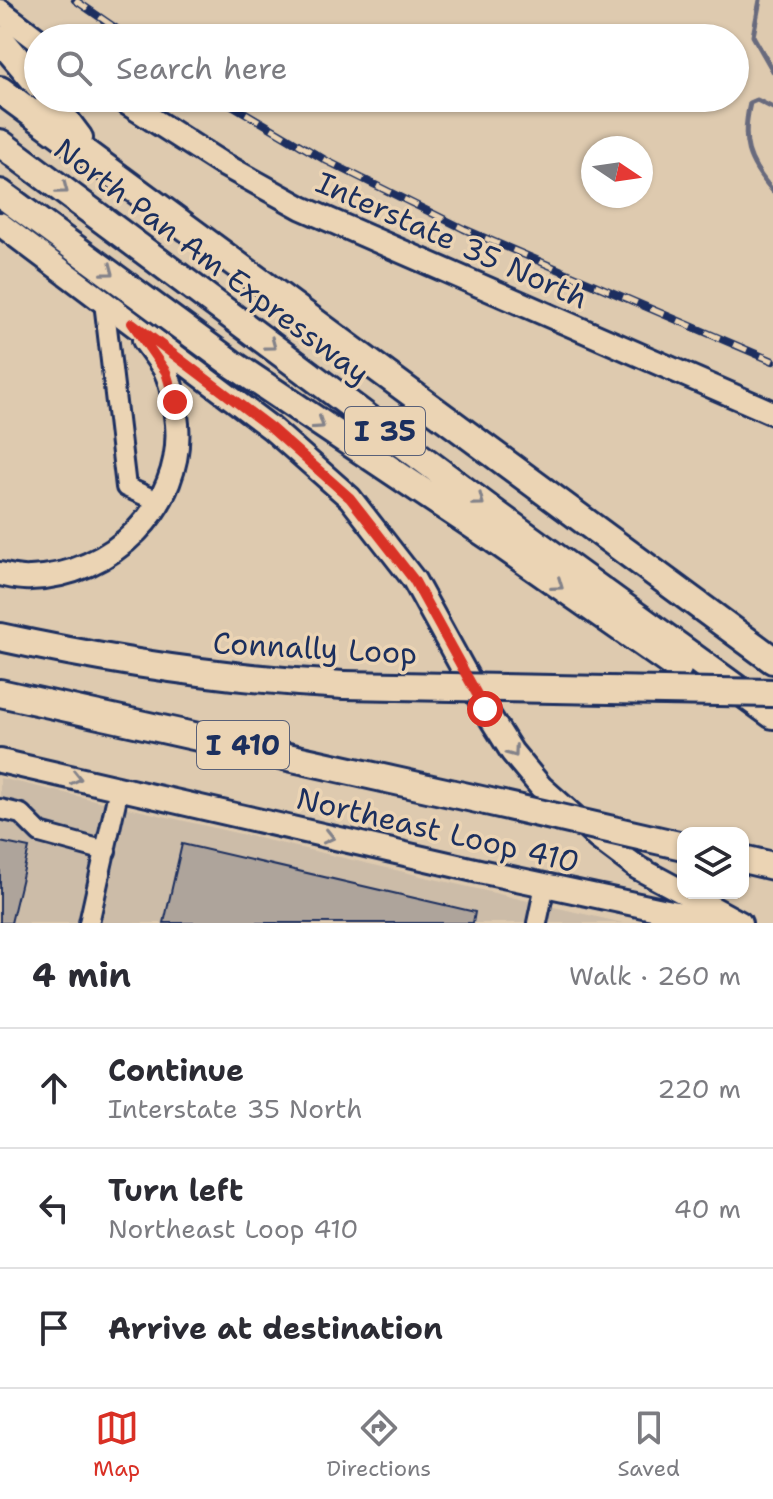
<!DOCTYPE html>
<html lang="en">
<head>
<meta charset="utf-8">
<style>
	:root { --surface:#fff; --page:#f2f2f3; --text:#2b2b33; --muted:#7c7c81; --line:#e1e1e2; --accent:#d93025 }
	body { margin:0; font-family:"Shantell Sans",sans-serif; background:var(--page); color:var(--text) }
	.controls { position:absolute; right:24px; bottom:24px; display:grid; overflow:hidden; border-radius:16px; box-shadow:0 2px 6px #0004 }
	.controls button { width:72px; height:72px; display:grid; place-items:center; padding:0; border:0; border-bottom:2px solid var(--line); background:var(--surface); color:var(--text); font:40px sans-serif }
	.compass { position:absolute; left:581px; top:136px; width:72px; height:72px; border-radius:50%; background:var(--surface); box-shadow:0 2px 6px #0004; rotate:103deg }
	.stop { position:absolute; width:24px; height:24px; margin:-18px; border:6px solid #d93025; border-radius:50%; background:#fff }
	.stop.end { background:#d93025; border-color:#fff; box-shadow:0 2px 8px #0008 }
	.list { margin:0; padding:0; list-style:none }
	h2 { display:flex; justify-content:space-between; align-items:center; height:104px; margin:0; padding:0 32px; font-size:34px }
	h2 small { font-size:26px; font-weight:400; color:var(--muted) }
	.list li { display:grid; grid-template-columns:52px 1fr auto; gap:24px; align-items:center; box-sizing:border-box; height:120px; padding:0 32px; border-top:2px solid var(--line) }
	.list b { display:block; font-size:30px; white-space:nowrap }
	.list p { margin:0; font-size:26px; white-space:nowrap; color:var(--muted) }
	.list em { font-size:26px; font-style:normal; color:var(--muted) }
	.icon { flex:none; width:44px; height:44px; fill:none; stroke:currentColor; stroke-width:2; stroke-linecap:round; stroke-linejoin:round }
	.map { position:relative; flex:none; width:773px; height:923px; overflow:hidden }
	.search { position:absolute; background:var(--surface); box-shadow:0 2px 6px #0004; left:24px; right:24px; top:24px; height:88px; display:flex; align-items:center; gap:20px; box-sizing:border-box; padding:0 28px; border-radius:44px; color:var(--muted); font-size:30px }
	.sheet { height:464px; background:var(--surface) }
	nav { display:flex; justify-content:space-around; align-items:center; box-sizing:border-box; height:112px; border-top:2px solid var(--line); background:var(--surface); font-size:22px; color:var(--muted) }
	nav a { display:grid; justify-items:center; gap:4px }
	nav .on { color:var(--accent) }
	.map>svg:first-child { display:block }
	.built { fill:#ccbca8 }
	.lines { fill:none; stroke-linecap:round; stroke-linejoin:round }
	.stream { stroke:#676a7d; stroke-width:5 }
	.building { fill:#aea49b; stroke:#1b2f5e; stroke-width:2 }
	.minor-casing { stroke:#1b2f5e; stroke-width:24 }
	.major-casing { stroke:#1b2f5e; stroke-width:28 }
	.highway-casing { stroke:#1b2f5e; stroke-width:32 }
	.minor { stroke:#ebd4b4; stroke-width:18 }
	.major { stroke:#ebd4b4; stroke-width:22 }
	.highway { stroke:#ebd4b4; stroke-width:26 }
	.rail-casing { stroke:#1b2f5e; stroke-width:8 }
	.rail { stroke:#ebd4b4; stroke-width:5; stroke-dasharray:15; stroke-linecap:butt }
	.highway-bridge-casing { stroke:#1b2f5e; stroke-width:32; stroke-linecap:butt }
	.highway-bridge { stroke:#ebd4b4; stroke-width:26 }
	.oneway { stroke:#838289 }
	.route { stroke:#d93025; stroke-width:10 }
	.labels { text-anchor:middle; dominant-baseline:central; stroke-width:7; stroke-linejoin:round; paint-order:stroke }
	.shield { fill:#ebd4b4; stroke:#596078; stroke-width:2 }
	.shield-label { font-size:28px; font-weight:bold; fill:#1b2f5e }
	.street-label { font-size:30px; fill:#1b2f5e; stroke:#ebd4b4 }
</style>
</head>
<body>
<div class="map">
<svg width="773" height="923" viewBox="0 0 773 923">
	<rect width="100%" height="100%" fill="#decaaf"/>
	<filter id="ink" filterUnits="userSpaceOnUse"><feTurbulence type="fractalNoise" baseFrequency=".0125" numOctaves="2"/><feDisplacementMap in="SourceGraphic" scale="16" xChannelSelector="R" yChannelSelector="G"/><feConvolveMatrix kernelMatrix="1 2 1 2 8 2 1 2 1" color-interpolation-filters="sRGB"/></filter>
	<g filter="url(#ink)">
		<!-- built -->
		<path class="built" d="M0,778L623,923H0Z"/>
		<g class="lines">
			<!-- stream -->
			<path class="stream" d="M760,0L753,36L773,71
				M773,108L757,100L750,103C741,142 747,161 773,191"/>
		</g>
		<!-- building -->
		<path class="building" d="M0,842L29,848L11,923H0Z
			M182,844L475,912L473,923H164Z"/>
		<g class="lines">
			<defs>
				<path id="minor" d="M104,302L126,487L159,502
					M0,809L21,814L40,833L106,851
					M89,923L119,788
					M537,923L545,885"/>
				<path id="major" d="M0,11L38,40
					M119,98L219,162L302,208L773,413
					M0,224L271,428L350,498L414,580L485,709L512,752L541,787L598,838L638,868L683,892
					M0,574C10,576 21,579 30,578C111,576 184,506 177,424C175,406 173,386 165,370C159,360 151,350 144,340
					M0,761L479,871L723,923
					M685,893L740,923"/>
				<path id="highway" d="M0,39L38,84
					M0,90L773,660
					M49,98L79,138
					M0,143L499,516L773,715
					M0,193L231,363L492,538L678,668
					M0,637C114,662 227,679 344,685
					M0,693L486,801
					M743,859L773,866"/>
			</defs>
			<!-- minor casing -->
			<use href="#minor" class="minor-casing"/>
			<!-- major casing -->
			<use href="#major" class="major-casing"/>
			<!-- highway casing -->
			<use href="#highway" class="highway-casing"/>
			<!-- minor -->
			<use href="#minor" class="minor"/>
			<!-- major -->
			<use href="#major" class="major"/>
			<!-- highway -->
			<use href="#highway" class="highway"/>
			<defs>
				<path id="rail" d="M75,0L130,38
					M220,98L327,161L464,229L773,361"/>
			</defs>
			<!-- rail casing -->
			<use href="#rail" class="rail-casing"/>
			<!-- rail -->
			<use href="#rail" class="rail"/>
			<defs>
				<path id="highway-bridge" d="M344,685L773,693
					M486,801L683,846"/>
			</defs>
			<!-- highway-bridge casing -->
			<use href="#highway-bridge" class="highway-bridge-casing"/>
			<!-- highway-bridge -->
			<use href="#highway-bridge" class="highway-bridge"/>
		</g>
		<!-- one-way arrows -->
		<defs><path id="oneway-chevron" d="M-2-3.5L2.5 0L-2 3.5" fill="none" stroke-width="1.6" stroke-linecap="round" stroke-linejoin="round" transform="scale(2)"/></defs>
		<g class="oneway">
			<use href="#oneway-chevron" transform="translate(63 189) rotate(37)"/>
			<use href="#oneway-chevron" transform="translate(109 271) rotate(37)"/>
			<use href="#oneway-chevron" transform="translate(271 345) rotate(37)"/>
			<use href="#oneway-chevron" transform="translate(319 424) rotate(34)"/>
			<use href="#oneway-chevron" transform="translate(479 501) rotate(37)"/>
			<use href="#oneway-chevron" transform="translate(558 585) rotate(35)"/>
			<use href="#oneway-chevron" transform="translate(513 752) rotate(54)"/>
			<use href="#oneway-chevron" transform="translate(76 778) rotate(13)"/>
			<use href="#oneway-chevron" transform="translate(329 837) rotate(13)"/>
		</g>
	</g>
	<g class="lines" filter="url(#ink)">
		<!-- route -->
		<path class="route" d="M175,402L166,372L132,323L271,428L350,498L414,580L485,709"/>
	</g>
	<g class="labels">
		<!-- shield labels -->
		<g class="shield">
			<rect x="345" y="407" width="80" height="48" rx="6"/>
			<rect x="197" y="721" width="92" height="48" rx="6"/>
		</g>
		<g class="shield-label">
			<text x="385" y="431">I 35</text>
			<text x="243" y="745">I 410</text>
		</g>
		<!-- street labels -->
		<g class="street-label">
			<text transform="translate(452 240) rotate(24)">Interstate 35 North</text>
			<text transform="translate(212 261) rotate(37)">North Pan Am Expressway</text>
			<text transform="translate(315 648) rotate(3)">Connally Loop</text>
			<text transform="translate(438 830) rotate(13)">Northeast Loop 410</text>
		</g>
	</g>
</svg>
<div class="controls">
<button><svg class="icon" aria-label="layers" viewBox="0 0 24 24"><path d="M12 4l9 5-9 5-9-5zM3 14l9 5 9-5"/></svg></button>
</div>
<svg class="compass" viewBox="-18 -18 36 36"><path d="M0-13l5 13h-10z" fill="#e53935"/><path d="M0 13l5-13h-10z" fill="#7c7c81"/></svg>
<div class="stop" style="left:485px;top:709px"></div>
<div class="stop end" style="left:175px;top:402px"></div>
<div class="search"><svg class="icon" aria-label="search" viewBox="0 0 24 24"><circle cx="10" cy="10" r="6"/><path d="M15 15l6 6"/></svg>Search here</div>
</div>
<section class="sheet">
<h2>4 min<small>Walk · 260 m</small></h2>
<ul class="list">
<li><svg class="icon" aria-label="ahead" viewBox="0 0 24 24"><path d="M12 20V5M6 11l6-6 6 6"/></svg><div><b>Continue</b><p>Interstate 35 North</p></div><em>220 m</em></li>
<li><svg class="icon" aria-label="left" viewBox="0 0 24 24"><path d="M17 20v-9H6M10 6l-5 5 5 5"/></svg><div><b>Turn left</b><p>Northeast Loop 410</p></div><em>40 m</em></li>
<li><svg class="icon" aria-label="arrive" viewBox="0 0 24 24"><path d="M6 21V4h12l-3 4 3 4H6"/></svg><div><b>Arrive at destination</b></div></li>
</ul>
</section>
<nav>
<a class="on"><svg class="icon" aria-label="map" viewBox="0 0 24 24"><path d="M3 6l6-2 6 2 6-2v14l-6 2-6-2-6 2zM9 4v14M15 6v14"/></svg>Map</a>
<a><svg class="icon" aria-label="directions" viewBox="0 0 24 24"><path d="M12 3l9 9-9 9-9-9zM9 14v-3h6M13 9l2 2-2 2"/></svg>Directions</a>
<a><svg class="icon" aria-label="saved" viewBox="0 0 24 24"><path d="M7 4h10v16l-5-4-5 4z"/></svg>Saved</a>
</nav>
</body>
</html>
